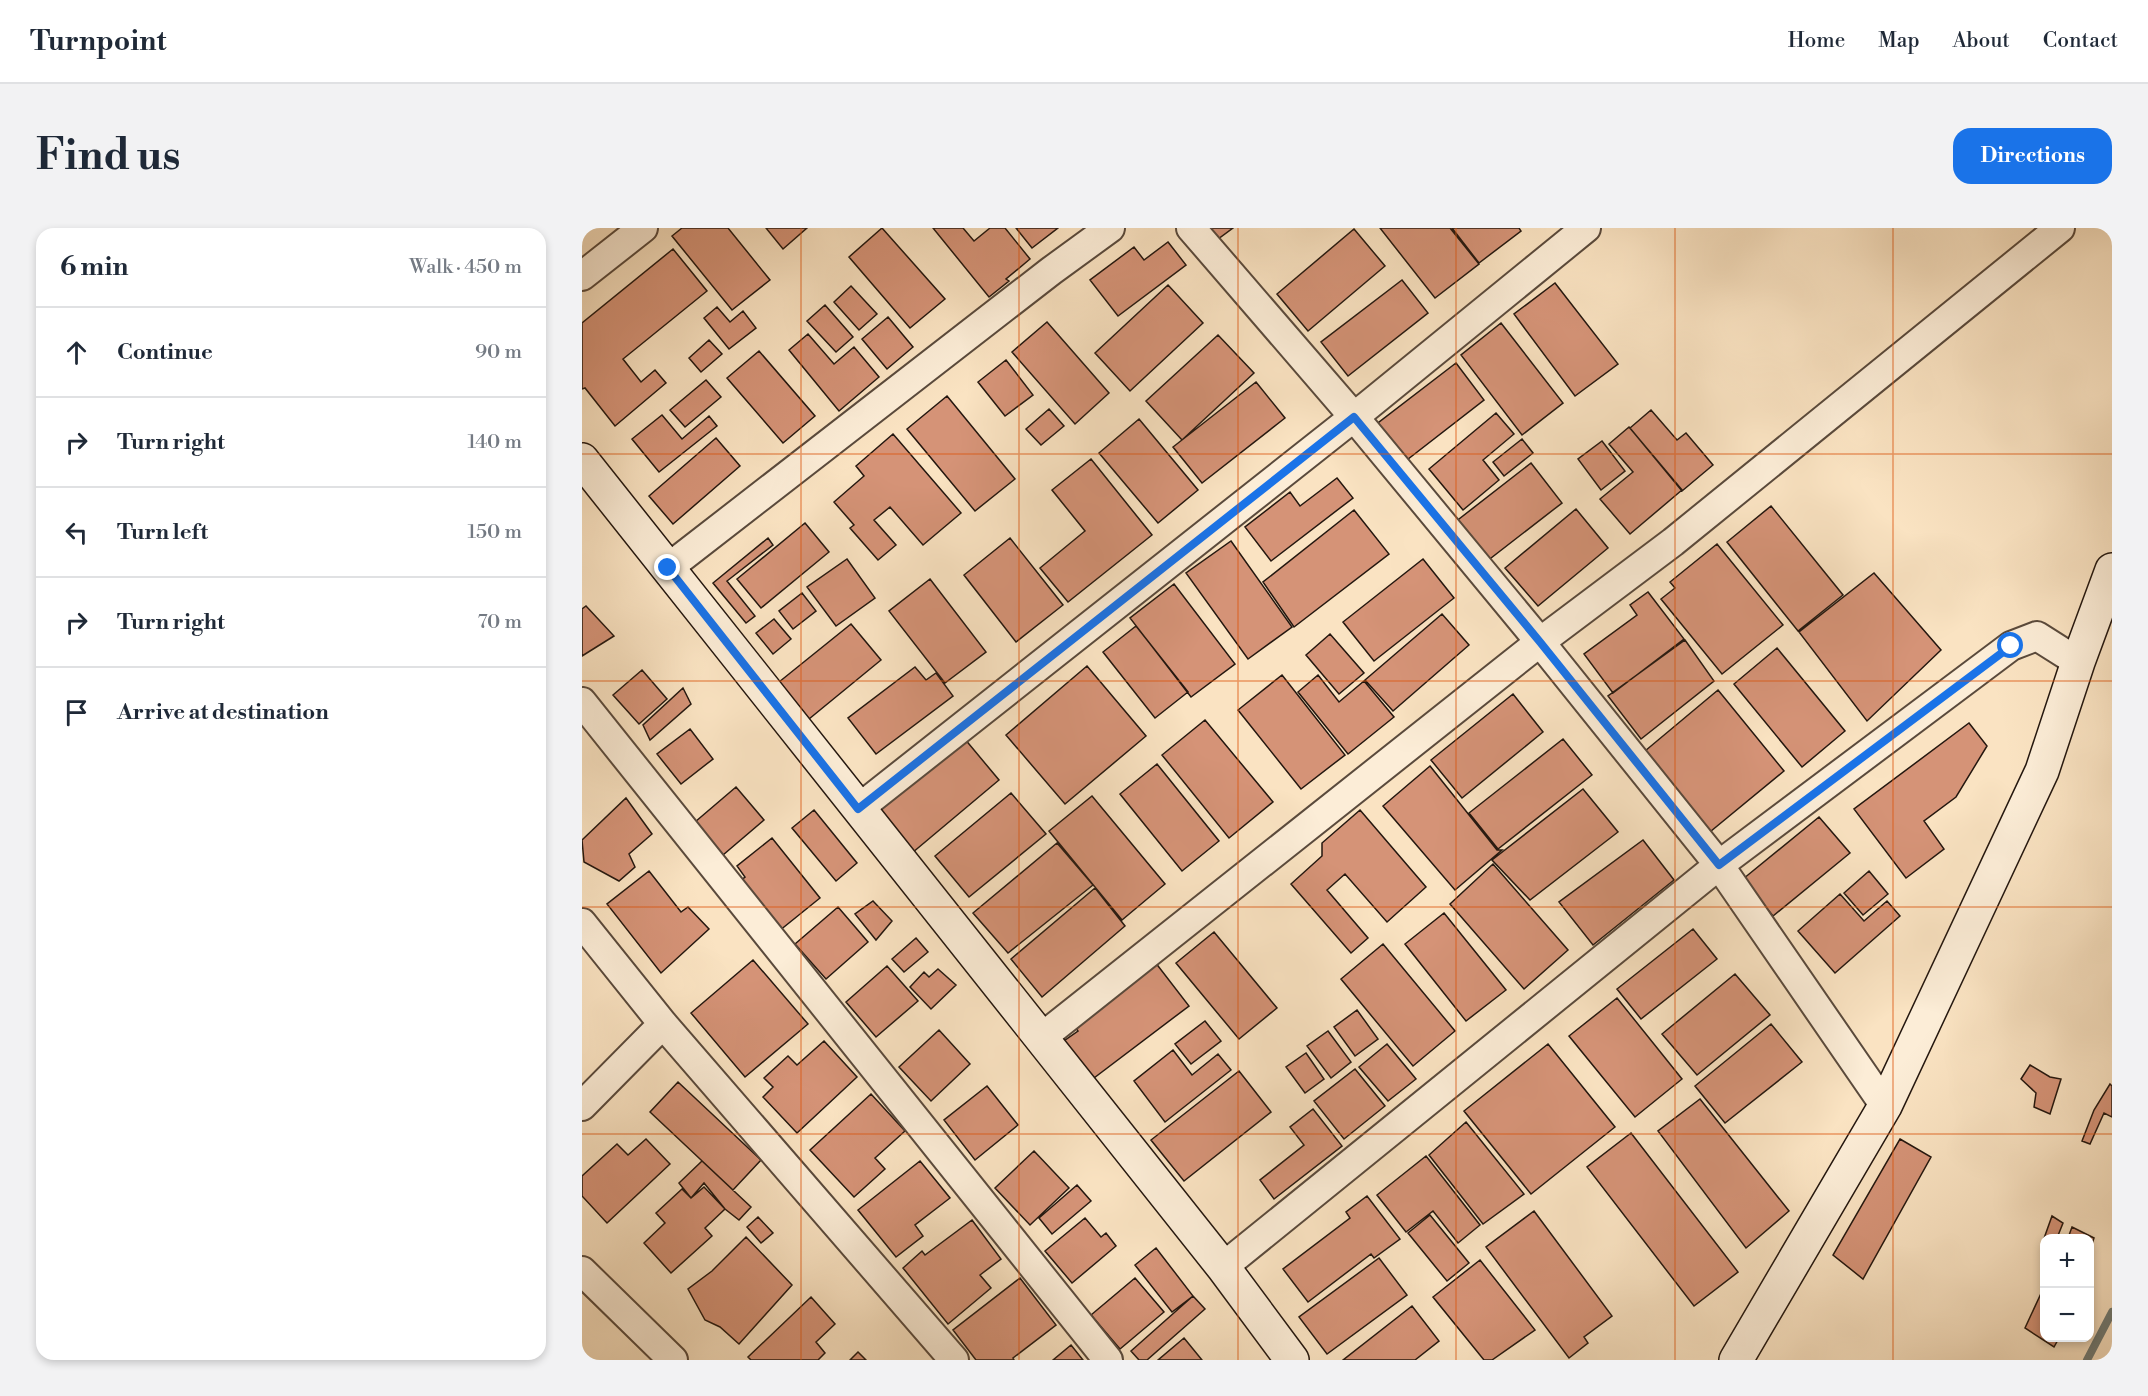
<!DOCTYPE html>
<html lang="en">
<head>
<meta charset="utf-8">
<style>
	:root { --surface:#fff; --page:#f2f2f3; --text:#1f2937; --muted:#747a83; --line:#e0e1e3; --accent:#1a73e8 }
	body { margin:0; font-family:"Libre Bodoni",serif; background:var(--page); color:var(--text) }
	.controls { position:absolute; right:18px; bottom:18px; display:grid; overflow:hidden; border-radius:12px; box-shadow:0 3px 9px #0003 }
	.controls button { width:54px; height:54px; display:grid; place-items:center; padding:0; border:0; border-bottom:2px solid var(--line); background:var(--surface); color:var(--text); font:30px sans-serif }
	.stop { position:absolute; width:18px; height:18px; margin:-14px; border:4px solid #1a73e8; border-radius:50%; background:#fff }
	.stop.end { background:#1a73e8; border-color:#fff; box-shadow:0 2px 6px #0008 }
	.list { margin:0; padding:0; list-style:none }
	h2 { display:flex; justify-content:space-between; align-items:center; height:78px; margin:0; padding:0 24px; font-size:26px }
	h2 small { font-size:20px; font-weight:400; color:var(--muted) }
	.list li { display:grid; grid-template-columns:39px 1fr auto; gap:18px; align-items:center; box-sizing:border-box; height:90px; padding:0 24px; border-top:2px solid var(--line) }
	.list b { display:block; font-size:22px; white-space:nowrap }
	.list em { font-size:20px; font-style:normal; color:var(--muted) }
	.icon { flex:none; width:33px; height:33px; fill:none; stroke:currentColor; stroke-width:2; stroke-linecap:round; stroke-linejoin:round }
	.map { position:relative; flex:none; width:1530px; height:1132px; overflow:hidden; border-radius:18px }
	header { display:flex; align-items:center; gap:36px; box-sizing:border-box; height:84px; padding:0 30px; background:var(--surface); border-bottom:2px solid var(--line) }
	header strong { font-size:28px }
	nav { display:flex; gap:33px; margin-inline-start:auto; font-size:21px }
	.intro { display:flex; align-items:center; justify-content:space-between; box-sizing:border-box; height:144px; padding:0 36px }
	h1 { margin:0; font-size:42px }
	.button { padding:15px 27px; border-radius:18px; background:var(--accent); color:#fff; font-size:21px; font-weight:700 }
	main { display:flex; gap:36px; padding:0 36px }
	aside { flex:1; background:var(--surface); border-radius:18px; box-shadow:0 3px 9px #0003 }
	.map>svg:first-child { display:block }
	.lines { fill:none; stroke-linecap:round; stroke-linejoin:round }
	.stream { stroke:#6f7b76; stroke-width:8 }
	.building { fill:#d59377; stroke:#24170f; stroke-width:1.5 }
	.street-casing { stroke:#5a4a3c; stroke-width:32 }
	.secondary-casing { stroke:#24170f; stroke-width:36 }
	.street { stroke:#fcedd7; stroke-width:28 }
	.secondary { stroke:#fcedd7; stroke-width:33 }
	.route { stroke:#1a73e8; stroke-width:8 }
	.grid { fill:none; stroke:#de560c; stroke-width:1.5; stroke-opacity:0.55 }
</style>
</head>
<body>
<header>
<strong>Turnpoint</strong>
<nav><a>Home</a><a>Map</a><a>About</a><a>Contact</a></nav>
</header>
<div class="intro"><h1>Find us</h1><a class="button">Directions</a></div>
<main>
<aside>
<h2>6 min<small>Walk · 450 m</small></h2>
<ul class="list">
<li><svg class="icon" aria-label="ahead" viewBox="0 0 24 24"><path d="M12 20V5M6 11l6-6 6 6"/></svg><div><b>Continue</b></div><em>90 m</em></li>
<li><svg class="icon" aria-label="right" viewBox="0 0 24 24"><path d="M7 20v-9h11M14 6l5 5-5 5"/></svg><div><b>Turn right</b></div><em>140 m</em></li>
<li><svg class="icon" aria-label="left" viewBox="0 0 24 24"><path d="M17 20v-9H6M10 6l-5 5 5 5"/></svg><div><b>Turn left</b></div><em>150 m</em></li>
<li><svg class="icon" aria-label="right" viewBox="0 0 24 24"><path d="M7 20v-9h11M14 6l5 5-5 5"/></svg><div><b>Turn right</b></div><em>70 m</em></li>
<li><svg class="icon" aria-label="arrive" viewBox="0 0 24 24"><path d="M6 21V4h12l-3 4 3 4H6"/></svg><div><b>Arrive at destination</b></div></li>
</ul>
</aside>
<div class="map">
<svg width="1530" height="1132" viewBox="0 0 1530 1132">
	<rect width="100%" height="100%" fill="#fae3c2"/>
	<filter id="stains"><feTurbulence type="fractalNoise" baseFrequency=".00333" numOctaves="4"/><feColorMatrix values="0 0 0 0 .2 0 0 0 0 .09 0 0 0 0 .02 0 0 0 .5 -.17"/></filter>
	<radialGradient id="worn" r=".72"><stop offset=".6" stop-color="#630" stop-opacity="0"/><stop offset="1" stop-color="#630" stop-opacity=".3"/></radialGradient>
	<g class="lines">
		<!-- stream -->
		<path class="stream" d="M1505,1132L1530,1084"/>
	</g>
	<!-- building -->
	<path class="building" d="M100,0H146L188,52L150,82L90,8Z
		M184,0H225L201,21Z
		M300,0L363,71L328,100L267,29Z
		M351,0H381L392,13L408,0H423L448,31L424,51L427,53L407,69Z
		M434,0H476L450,20Z
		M616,0H651L628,17Z
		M798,0H868L897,36L853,70Z
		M870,0H937L939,3L897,35Z
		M772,1L803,38L726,103L695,66Z
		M586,14L604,37L536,88L508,52L552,19L562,32Z
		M91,21L125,63L41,131L59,154L73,142L84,155L33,198L3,160L0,161V95Z
		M820,52L846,85L766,148L739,114Z
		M973,55L1036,136L993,168L932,86Z
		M586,57L621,95L548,163L513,125Z
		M269,58L295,86L277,102L252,74Z
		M243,77L271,109L254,124L225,93Z
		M135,79L148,94L161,83L174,100L147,121L122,90Z
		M306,89L331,119L305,141L280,111Z
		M465,94L527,165L493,196L430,124Z
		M919,95L981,175L940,207L879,127Z
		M226,106L252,136L272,119L297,149L257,183L207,122Z
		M636,107L672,145L600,212L564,173Z
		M127,112L140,126L119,144L107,130Z
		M177,123L233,188L201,215L145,150Z
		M424,132L451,167L423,188L396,154Z
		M874,135L902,172L821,235L792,198Z
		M124,152L139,169L103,199L88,182Z
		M674,154L703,190L620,255L591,219Z
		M365,168L433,251L393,283L325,201Z
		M467,181L482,198L459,217L444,201Z
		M1069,182L1095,212L1104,205L1131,237L1100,263L1048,200Z
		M914,185L932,206L901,232L917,252L881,282L847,241Z
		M80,187L100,211L127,188L135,198L77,244L50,211Z
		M557,191L616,262L576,295L517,225Z
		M1047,199L1100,262L1048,306L1018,271L1051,244L1027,216Z
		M311,206L379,285L341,317L308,279L292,292L314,317L296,332L268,300L272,297L252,274L282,248L274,238Z
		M134,210L158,238L91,296L67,268Z
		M940,211L951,225L922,248L911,234Z
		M1020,213L1043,243L1019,262L996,231Z
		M509,231L570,307L486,374L458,340L503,303L470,262Z
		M949,235L980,275L900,337L868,298Z
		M755,250L771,270L689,333L663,299L708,264L718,278Z
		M1189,278L1261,367L1216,403L1145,314Z
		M994,281L1026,320L956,378L923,340Z
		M772,282L807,326L712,399L681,354Z
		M223,295L247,324L179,380L155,351Z
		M186,310L191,317L145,353L173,388L164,395L131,355Z
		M428,310L481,377L434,414L382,347Z
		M649,313L710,399L666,431L604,345Z
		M1135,316L1201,397L1140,446L1079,371L1093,360L1088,354Z
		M265,331L293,370L254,398L225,359Z
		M841,331L872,370L792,433L761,394Z
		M1292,345L1359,422L1285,493L1217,404Z
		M348,351L404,424L363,455L307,383Z
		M592,356L653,436L609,469L548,390Z
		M1066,364L1102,411L1031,465L1002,426L1055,387L1048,377Z
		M220,365L234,383L211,401L197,383Z
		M4,378L32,408L0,428V381Z
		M860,386L887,417L811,483L783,452Z
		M192,391L209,411L191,426L174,405Z
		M269,396L299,432L227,491L197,454Z
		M554,398L606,464L573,490L521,424Z
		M748,406L782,445L757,466L724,427Z
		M1103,412L1132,453L1059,511L1026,468Z
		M1195,420L1263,503L1220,539L1152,456Z
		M505,438L564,508L483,576L424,507Z
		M333,439L344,452L354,445L371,468L294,526L266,490Z
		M60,442L85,471L57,496L31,467Z
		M700,447L763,527L719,561L656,482Z
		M736,447L757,474L782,453L812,489L766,526L716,464Z
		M101,460L109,476L68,512L61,497Z
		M1136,462L1202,543L1123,608L1057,528Z
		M931,466L961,504L880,570L849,532Z
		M623,492L691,574L647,610L580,527Z
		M1387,495L1405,518L1374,569L1342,593L1362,621L1324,650L1272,581Z
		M108,501L131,531L99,556L75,526Z
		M382,510L417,552L330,625L294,582Z
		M981,511L1010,547L916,621L887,585Z
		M575,536L637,613L600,643L538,566Z
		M848,538L915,622H920L873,662L801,578Z
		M154,559L182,592L141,627L113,594Z
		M1001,561L1036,604L948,672L910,632Z
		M429,565L464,606L387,669L353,628Z
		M510,568L583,656L540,692L467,603Z
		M44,570L70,606L47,626L53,639L37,653L2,634L0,612Z
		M232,582L275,635L254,653L210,600Z
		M778,582L844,659L805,694L763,646L745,662L786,710L769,725L709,656L740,628V615Z
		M1237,589L1268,625L1191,688L1161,651Z
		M190,610L238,670L197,703L157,654L163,649L155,638Z
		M1061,612L1092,652L1011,717L977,674Z
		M475,615L511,657L426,725L391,685Z
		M911,636L986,722L942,761L868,676Z
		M67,643L99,684L106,679L127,701L79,745L25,676Z
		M1287,643L1306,666L1281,687L1262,665Z
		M513,660L543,698L460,769L429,731Z
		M1258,666L1282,693L1305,673L1318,688L1253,745L1216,703Z
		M291,673L310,693L294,712L273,686Z
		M256,679L286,714L244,751L213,716Z
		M862,685L924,762L884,793L823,716Z
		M1111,701L1135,731L1059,791L1035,761Z
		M632,704L695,780L657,811L594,735Z
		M334,710L346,724L322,744L310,731Z
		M801,716L873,803L831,838L759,751Z
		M171,732L226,796L163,849L109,785Z
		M573,734L607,778L508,853L479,815L496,803L491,796Z
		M305,738L336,773L294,809L264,774Z
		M356,741L374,757L349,781L328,759L342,744L347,749Z
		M1153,746L1188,787L1115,847L1080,806Z
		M1035,770L1100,851L1053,889L987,808Z
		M775,782L796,811L773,828L752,799Z
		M623,793L639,813L609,836L593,816Z
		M1189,796L1220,834L1143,895L1113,858Z
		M357,802L388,836L349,873L317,839Z
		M746,803L769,834L749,850L725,818Z
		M242,813L275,849L215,905L181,869L191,859L182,850L206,828L215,837Z
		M805,816L834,851L806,873L777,839Z
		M966,816L1033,899L949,966L882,883Z
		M591,822L610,847L636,826L649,842L583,894L552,853Z
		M724,825L742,851L723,865L704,839Z
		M1448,837L1468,849L1479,851L1468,886L1452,879L1454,865L1439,851Z
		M773,841L803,878L762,911L732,873Z
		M657,843L689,884L602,953L569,912Z
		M96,854L179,932L151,962L68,884Z
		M1528,856L1530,858V889L1522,885L1508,916L1500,913L1512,882Z
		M405,858L436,897L393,932L362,892Z
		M289,866L323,903L293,930L303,941L272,969L228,922Z
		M1118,871L1207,983L1164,1020L1076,903Z
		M731,881L760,918L692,971L678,952L722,917L708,899Z
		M884,894L942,966L901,996L847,927Z
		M1049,905L1156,1044L1112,1078L1005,939Z
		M64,911L88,936L25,995L0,968V948L35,916L46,927Z
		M1318,911L1349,929L1281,1051L1251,1027Z
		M452,923L487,960L448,997L413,960Z
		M844,928L898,997L876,1015L851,983L824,1004L795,967Z
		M120,933L169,979L157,992L143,981L122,955L109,970L97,955Z
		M338,933L368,970L333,997L341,1008L314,1029L276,982Z
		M495,957L509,973L470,1006L457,990Z
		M122,959L143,981L123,1000L130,1008L89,1045L62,1015L83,995L74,985L100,961L109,970Z
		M785,968L818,1011L792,1030L789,1026L726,1074L701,1041L768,990L764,984Z
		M952,983L1030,1088L1002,1109L1006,1115L987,1130L904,1019Z
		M848,987L887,1035L865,1053L826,1005Z
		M1470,988L1481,995L1475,1010H1462V1016H1460Z
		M176,989L191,1005L179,1015L165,999Z
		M503,990L519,1009L524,1005L534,1018L490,1055L463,1023Z
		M390,992L419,1031L398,1047L409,1060L366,1096L321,1040L340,1023L343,1027Z
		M1490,999L1512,1010L1508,1022V1010H1486Z
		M164,1009L210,1057L157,1116L138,1099L123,1092L106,1061L130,1043Z
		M574,1020L611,1068L590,1084L553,1037Z
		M797,1030L825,1067L745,1126L717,1089Z
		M898,1032L953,1102L910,1132H902L851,1069Z
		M438,1050L474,1097L431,1130L432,1132H394L371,1102Z
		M553,1050L582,1084L538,1121L509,1087Z
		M1462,1059V1110H1477L1472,1119L1443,1100Z
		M611,1068L623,1081L565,1132H557L549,1123Z
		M229,1069L253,1096L234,1114L243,1125L236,1132H169L166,1129Z
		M830,1078L857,1113L833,1132H761Z
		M602,1110L620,1132H576Z
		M489,1117L501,1132H471Z
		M276,1124L284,1132H268Z"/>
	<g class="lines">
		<defs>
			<path id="street" d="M609,0L772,189L958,414L1137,637L1303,878
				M0,48L61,0
				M86,340L469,43L528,0
				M0,474L526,1132
				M276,581L772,189L1004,0
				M0,695L81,796L372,1132
				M459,810L958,414L1091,314L1478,0
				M0,878L81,796
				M641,1039L1137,637L1429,418L1455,408L1496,434
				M0,1043L91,1132"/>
			<path id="secondary" d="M0,232L641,1039L710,1132
				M1154,1132L1303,878L1460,543L1496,434L1530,342"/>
		</defs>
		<!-- street casing -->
		<use href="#street" class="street-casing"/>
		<!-- secondary casing -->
		<use href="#secondary" class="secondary-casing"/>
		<!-- street -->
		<use href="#street" class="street"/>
		<!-- secondary -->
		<use href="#secondary" class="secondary"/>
	</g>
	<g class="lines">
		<!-- route -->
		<path class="route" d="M86,340L276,581L772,189L958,414L1137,637L1429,418"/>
	</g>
	<!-- grid -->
	<path class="grid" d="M219,0V1132M437,0V1132M656,0V1132M874,0V1132M1093,0V1132M1311,0V1132M0,226H1530M0,453H1530M0,679H1530M0,906H1530"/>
	<rect width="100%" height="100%" filter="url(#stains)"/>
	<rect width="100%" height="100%" fill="url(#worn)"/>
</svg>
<div class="controls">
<button>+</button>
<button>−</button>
</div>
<div class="stop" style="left:1429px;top:418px"></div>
<div class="stop end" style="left:86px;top:340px"></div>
</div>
</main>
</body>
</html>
